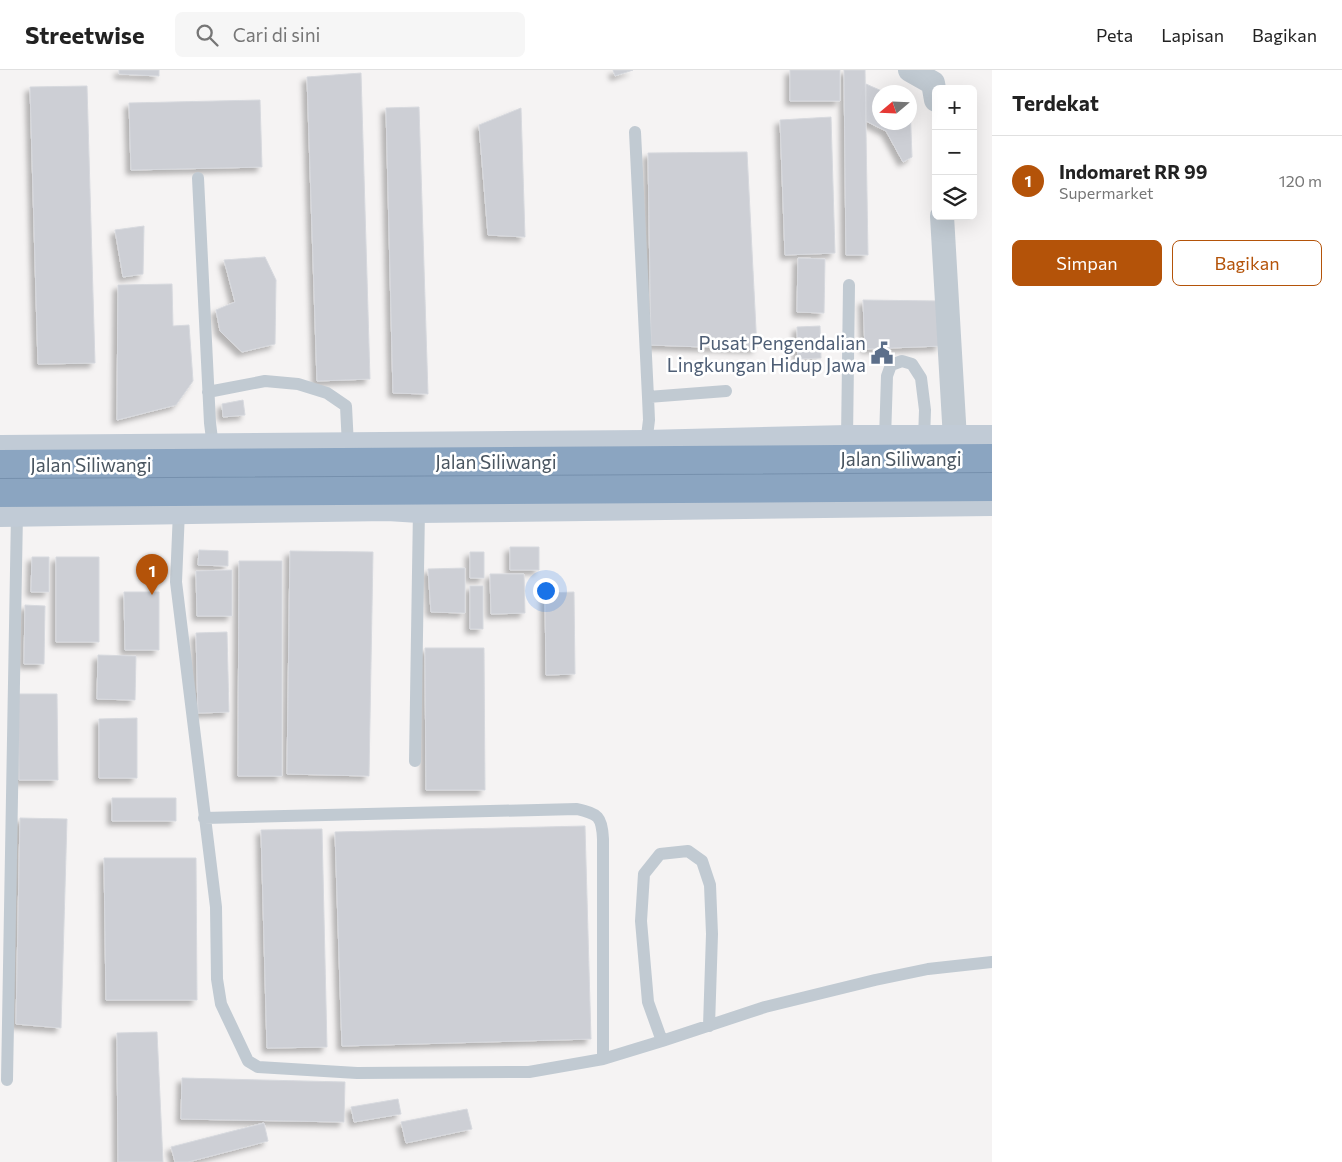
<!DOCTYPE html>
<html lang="id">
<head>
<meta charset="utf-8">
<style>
	:root { --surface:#fff; --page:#f6f6f6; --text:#222; --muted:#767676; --line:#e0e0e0; --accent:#b45309 }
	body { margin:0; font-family:Commissioner,sans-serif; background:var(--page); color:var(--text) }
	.controls { position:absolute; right:15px; top:15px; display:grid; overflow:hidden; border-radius:8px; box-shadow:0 5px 20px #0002 }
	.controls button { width:45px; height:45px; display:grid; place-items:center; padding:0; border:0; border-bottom:1px solid var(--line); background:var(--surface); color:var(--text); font:25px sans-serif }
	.compass { position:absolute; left:872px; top:15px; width:45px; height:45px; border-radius:50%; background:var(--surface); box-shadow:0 5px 20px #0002; rotate:251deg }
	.you { position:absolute; left:545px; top:520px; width:18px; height:18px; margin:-12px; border:4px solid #fff; border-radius:50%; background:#1a73e8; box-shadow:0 0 0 8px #1a73e833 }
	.badge { display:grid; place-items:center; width:32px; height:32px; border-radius:50%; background:var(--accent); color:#fff; font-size:16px; font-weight:700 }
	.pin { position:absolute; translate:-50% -41px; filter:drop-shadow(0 1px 2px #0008) }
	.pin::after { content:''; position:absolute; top:26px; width:18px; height:15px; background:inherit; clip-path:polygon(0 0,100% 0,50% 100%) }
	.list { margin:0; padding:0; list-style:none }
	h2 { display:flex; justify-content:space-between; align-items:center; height:65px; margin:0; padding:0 20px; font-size:21px }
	h2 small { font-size:16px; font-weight:400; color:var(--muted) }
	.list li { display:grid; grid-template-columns:32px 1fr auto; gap:15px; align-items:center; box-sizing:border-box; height:90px; padding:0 20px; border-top:1px solid var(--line) }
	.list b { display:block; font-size:19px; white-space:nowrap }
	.list p { margin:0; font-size:16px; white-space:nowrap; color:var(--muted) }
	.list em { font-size:16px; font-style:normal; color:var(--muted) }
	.actions { display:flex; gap:10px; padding:15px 20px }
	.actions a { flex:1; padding:11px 0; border:1px solid var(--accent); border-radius:8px; text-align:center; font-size:18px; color:var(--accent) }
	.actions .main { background:var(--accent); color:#fff }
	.icon { flex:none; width:28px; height:28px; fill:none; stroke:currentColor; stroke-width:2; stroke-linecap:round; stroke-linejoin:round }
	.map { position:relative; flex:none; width:992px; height:1092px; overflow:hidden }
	header { display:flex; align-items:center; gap:30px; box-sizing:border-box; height:70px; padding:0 25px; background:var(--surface); border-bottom:1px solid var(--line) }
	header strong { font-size:24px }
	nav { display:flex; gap:28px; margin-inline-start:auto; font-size:18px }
	.search { width:350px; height:45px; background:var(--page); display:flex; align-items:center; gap:12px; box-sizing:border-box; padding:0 18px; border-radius:8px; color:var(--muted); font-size:19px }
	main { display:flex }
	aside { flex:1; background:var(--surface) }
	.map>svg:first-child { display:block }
	.building { fill:#cdcfd5; stroke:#d7d9de; filter:url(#shadow) }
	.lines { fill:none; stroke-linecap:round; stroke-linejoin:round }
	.highway-casing { stroke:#7690ad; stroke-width:30 }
	.lane { stroke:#c1cad2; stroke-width:12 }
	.street { stroke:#c1cad2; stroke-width:24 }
	.secondary { stroke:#c1cbd6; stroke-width:28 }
	.highway { stroke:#8ba5c1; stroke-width:28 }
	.labels { text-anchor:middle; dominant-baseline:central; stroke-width:5; stroke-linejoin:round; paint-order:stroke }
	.service-label { font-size:19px; fill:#4e5e75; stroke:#fff; text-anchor:end }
	.street-label { font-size:19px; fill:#4a5661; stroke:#fff }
</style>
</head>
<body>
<header>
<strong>Streetwise</strong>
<div class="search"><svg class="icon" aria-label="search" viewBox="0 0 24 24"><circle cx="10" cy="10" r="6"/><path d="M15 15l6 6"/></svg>Cari di sini</div>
<nav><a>Peta</a><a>Lapisan</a><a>Bagikan</a></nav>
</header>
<main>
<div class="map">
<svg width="992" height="1092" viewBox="0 0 992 1092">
	<defs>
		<filter id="shadow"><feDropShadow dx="-4.5" dy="4.5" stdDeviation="2.5" flood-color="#0004"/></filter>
	</defs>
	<rect width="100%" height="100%" fill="#f5f3f3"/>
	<!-- building -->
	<path class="building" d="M119,0H159V6L119,4Z
		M613,0H633L615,6Z
		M790,0H840V31H790Z
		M844,0H865L868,185H846Z
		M361,3L370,309L317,311L307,7Z
		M866,14L884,22H879V52H909L910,34L912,87L903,92L886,61L866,51Z
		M87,16L95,293L38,294L30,17Z
		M260,30L262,97L131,100L129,33Z
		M419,37L428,324L393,323L386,38Z
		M521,38L525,167L488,165L479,55Z
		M831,47L835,183L785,185L780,50Z
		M747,82L757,279L651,275L648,83Z
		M144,156L143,204L123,207L115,160Z
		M265,187L276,210L275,274L242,282L220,261L216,240L235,232L224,190Z
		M798,188L825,189L824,243L797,242Z
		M172,214L173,256L189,255L193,311L176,335L117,350L118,215Z
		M863,230L940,231V276L865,279Z
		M820,256L821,288L798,289L797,257Z
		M243,330L245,345L223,347L222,334Z
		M510,477H539V500H510Z
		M199,480L228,481V496L198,495Z
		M290,481L373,482L369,706L287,704Z
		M470,482H484V508H470Z
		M32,487H49V522H31Z
		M56,487H99V572H56Z
		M239,491H282V706H238Z
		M465,498V543L431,542L428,499Z
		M232,500V546H197L196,501Z
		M490,504H524L525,543L491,544Z
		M470,516H483V559H470Z
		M124,522H159V580H125Z
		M574,522L575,604L546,605L545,523Z
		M25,535L45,536L44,594H24Z
		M227,562L229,642L198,643L196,563Z
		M425,578H484L485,720H426Z
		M98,585L136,586L135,630L97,629Z
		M18,624H57L58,710H19Z
		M137,648V708H99V649Z
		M112,728H176V751H112Z
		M20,748L67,749L61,958L16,954Z
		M585,756L591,969L342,976L335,762Z
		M322,759L327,977L267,978L261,760Z
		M104,788H196L197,930H106Z
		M157,962L163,1092H118L117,963Z
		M182,1008L345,1012L344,1052L181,1049Z
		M398,1029L401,1044L354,1052L351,1037Z
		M467,1039L472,1059L406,1073L401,1052Z
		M264,1053L268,1071L188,1092H175L171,1077Z"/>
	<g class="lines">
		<defs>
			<path id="highway" d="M0,394L992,388
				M0,423L992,417"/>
		</defs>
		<!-- highway casing -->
		<use href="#highway" class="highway-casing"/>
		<!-- lane -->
		<path class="lane" d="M635,62L648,327L649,350L646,374
			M198,108L210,353L213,377
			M208,322L265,311L298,314L327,323L346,336L348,376
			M648,327L726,321
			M847,369L849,215
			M885,369L887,306L891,295L902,291L912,294L921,308L925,340L924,369
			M179,441L176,512L216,837L217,909L221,934L248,991L258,997L357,1003L529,1002L603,989L662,971
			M415,691L419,439
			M204,748L577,739C598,744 602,746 603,769V989
			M709,956L712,864L710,815L702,791L688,781L660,784L644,804L641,851L648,932L662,971L765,937L875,910L928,899L992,892
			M7,1010L17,443"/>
		<!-- street -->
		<path class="street" d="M910,0L933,13L936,30
			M942,146L955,369"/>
		<!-- secondary -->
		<path class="secondary" d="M0,379L646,374L847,369H992
			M0,443L388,437L419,439L992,432"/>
		<!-- highway -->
		<use href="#highway" class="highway"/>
	</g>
	<!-- icons -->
	<defs>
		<symbol id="civic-bare" viewBox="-9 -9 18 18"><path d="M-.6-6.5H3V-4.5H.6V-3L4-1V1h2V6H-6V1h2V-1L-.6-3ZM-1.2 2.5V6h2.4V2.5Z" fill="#5c6f8a" stroke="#fff" stroke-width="2.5" paint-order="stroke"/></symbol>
	</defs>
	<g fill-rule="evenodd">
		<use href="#civic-bare" x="866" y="267" width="32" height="32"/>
	</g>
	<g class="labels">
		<!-- service labels -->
		<g class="service-label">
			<text x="866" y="272">Pusat Pengendalian<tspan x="866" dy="22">Lingkungan Hidup Jawa</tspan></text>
		</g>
		<!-- street labels -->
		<g class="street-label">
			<text x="901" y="388">Jalan Siliwangi</text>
			<text x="496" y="391">Jalan Siliwangi</text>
			<text x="91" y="394">Jalan Siliwangi</text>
		</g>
	</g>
</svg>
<div class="controls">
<button>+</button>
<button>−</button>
<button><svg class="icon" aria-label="layers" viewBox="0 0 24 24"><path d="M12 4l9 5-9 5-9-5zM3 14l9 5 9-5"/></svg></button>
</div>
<svg class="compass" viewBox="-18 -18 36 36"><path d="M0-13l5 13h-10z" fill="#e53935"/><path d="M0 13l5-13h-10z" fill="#767676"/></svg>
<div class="you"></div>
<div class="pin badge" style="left:152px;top:525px">1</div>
</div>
<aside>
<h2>Terdekat<small></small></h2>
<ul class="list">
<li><span class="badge">1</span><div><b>Indomaret RR 99</b><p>Supermarket</p></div><em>120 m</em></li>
</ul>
<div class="actions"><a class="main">Simpan</a><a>Bagikan</a></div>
</aside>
</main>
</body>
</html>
